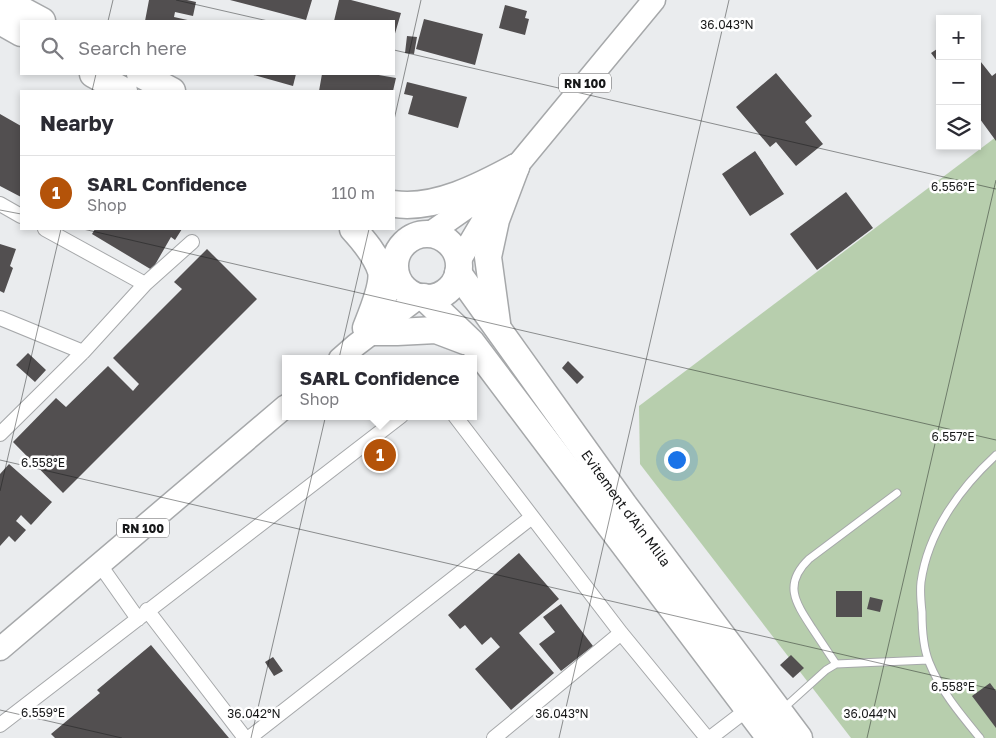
<!DOCTYPE html>
<html lang="en">
<head>
<meta charset="utf-8">
<style>
	:root { --surface:#fff; --page:#f2f2f3; --text:#2b2b33; --muted:#7c7c81; --line:#e1e1e2; --accent:#b45309 }
	body { margin:0; font-family:"Golos Text",sans-serif; background:var(--page); color:var(--text) }
	.controls { position:absolute; right:15px; top:15px; display:grid; overflow:hidden; border-radius:0px; box-shadow:0 2px 8px #0003 }
	.controls button { width:45px; height:45px; display:grid; place-items:center; padding:0; border:0; border-bottom:1px solid var(--line); background:var(--surface); color:var(--text); font:25px sans-serif }
	.you { position:absolute; left:676px; top:459px; width:18px; height:18px; margin:-12px; border:4px solid #fff; border-radius:50%; background:#1a73e8; box-shadow:0 0 0 8px #1a73e833 }
	.badge { display:grid; place-items:center; width:32px; height:32px; border-radius:50%; background:var(--accent); color:#fff; font-size:16px; font-weight:700 }
	.pin { position:absolute; translate:-50% -50%; border:2px solid #fff; box-shadow:0 1px 5px #0006 }
	.popup { position:absolute; left:282px; top:355px; width:195px; height:65px; box-sizing:border-box; display:grid; place-content:center; border-radius:0px; background:var(--surface); filter:drop-shadow(0 1px 4px #0005); font-size:16px; white-space:nowrap; color:var(--muted) }
	.popup b { font-size:19px; color:var(--text) }
	.popup::after { content:''; position:absolute; left:50%; top:100%; margin-left:-10px; border:10px solid transparent; border-top-color:var(--surface) }
	.list { margin:0; padding:0; list-style:none }
	h2 { display:flex; justify-content:space-between; align-items:center; height:65px; margin:0; padding:0 20px; font-size:21px }
	h2 small { font-size:16px; font-weight:400; color:var(--muted) }
	.list li { display:grid; grid-template-columns:32px 1fr auto; gap:15px; align-items:center; box-sizing:border-box; height:75px; padding:0 20px; border-top:1px solid var(--line) }
	.list b { display:block; font-size:19px; white-space:nowrap }
	.list p { margin:0; font-size:16px; white-space:nowrap; color:var(--muted) }
	.list em { font-size:16px; font-style:normal; color:var(--muted) }
	.icon { flex:none; width:28px; height:28px; fill:none; stroke:currentColor; stroke-width:2; stroke-linecap:round; stroke-linejoin:round }
	.map { position:relative; flex:none; width:996px; height:738px; overflow:hidden }
	.search { position:absolute; background:var(--surface); box-shadow:0 2px 8px #0003; left:20px; top:20px; width:375px; height:55px; display:flex; align-items:center; gap:12px; box-sizing:border-box; padding:0 18px; border-radius:0px; color:var(--muted); font-size:19px }
	.panel { position:absolute; background:var(--surface); box-shadow:0 2px 8px #0003; left:20px; top:90px; width:375px; height:140px; border-radius:0px }
	.map>svg:first-child { display:block }
	.green { fill:#b7cead }
	.building { fill:#524f50 }
	.lines { fill:none; stroke-linecap:round; stroke-linejoin:round }
	.lane-casing { stroke:#a6a8aa; stroke-width:9 }
	.street-casing { stroke:#a6a8aa; stroke-width:16 }
	.primary-casing { stroke:#a6a8aa; stroke-width:25 }
	.highway-casing { stroke:#a6a8aa; stroke-width:29 }
	.lane { stroke:#fff; stroke-width:7 }
	.street { stroke:#fff; stroke-width:14 }
	.primary { stroke:#fff; stroke-width:22 }
	.highway { stroke:#fff; stroke-width:26 }
	.ticks { fill:none; stroke:#171819; stroke-width:1; stroke-opacity:0.45 }
	.labels { text-anchor:middle; dominant-baseline:central; stroke-width:5; stroke-linejoin:round; paint-order:stroke }
	.shield { fill:#fff; stroke:#5d5d5e; stroke-width:1 }
	.shield-label { font-size:12px; font-weight:bold; fill:#171819 }
	.street-label { font-size:14px; fill:#171819; stroke:#fff }
	.ticks-label { font-size:12px; text-anchor:middle; fill:#171819; stroke:#fff; stroke-width:5; stroke-linejoin:round; paint-order:stroke }
</style>
</head>
<body>
<div class="map">
<svg width="996" height="738" viewBox="0 0 996 738">
	<rect width="100%" height="100%" fill="#eaecee"/>
	<!-- green -->
	<path class="green" d="M996,137V738H851L640,464L639,406Z"/>
	<!-- building -->
	<path class="building" d="M149,0H187L196,2L193,16L175,12L174,17L192,21H145Z
		M230,0H312L306,20Z
		M339,0H351L401,13L394,37V21H334Z
		M505,5L527,11L525,18L529,19L525,35L499,28Z
		M424,19L483,34L475,65L416,49Z
		M407,36L417,37L414,54L405,53Z
		M940,47V65L931,53Z
		M977,57L992,76L996,73V141L977,115Z
		M776,73L812,116L805,122L823,144L796,166L776,142L770,147L736,107Z
		M250,74H296L293,86Z
		M322,74H373L396,78L393,91H319Z
		M407,82L467,97L458,128L408,114L413,96L404,94Z
		M0,114L21,126V197L0,186Z
		M755,151L784,194L750,216L722,174Z
		M846,192L873,228L817,270L790,234Z
		M95,229H182L175,240L171,237L152,270L92,234Z
		M0,244L16,249L10,266L13,268L4,293L0,291Z
		M207,249L257,299L63,493L13,442L56,398L66,407L108,366L133,391L139,384L113,358L182,289L174,282Z
		M28,353L46,370L35,382L16,365Z
		M568,361L584,377L577,384L562,368Z
		M9,464L52,502L31,525L21,515L16,521L26,530L15,542L9,536L0,546V474Z
		M519,553L559,599L519,633L554,673L511,710L475,669L500,647L491,637L482,645L465,625L460,629L448,615Z
		M836,591H862V617H836Z
		M870,597L883,600L880,612L867,609Z
		M561,604L593,646L561,671L539,644L555,632L543,617Z
		M151,645L229,738H55L51,734L100,693L97,690Z
		M791,655L804,668L793,678L780,665Z
		M273,657L283,671L274,676L265,662Z
		M990,683L996,691V728L972,696Z"/>
	<g class="lines">
		<defs>
			<path id="lane" d="M836,664C828,652 820,640 812,628C795,602 783,584 809,559L897,493
				M784,708L826,670L836,664L928,660
				M980,738C961,715 940,690 929,662C923,647 922,628 922,612C921,603 920,591 921,582C928,532 960,488 996,455"/>
			<path id="street" d="M0,204L21,216
				M45,229L145,284
				M0,318L83,352
				M455,416L621,633L707,738
				M0,434L83,352L145,284L192,242
				M100,565L138,619
				M147,610L245,738
				M0,725L401,416
				M249,738L532,517
				M494,738L621,633
				M710,738L748,709"/>
			<path id="primary" d="M429,234L483,196L516,167L654,0
				M458,263L497,197
				M379,307L397,277
				M340,359L356,345L419,297
				M0,649L286,406"/>
			<g id="highway">
				<path d="M3,0L42,21"/>
				<path d="M0,21L21,33"/>
				<path d="M93,74L124,91"/>
				<path d="M140,74L172,91"/>
				<path d="M394,204C435,210 481,186 516,167"/>
				<path d="M353,229C364,241 376,255 381,271C384,285 371,315 366,328"/>
				<circle cx="427" cy="266" r="32"/>
				<path id="s1" d="M458,273L624,505L799,738"/>
				<path d="M424,297L472,343L770,738"/>
				<path d="M497,323L488,257L496,220L516,167"/>
				<path d="M373,332H397L436,330L465,341"/>
			</g>
		</defs>
		<!-- lane casing -->
		<use href="#lane" class="lane-casing"/>
		<!-- street casing -->
		<use href="#street" class="street-casing"/>
		<!-- primary casing -->
		<use href="#primary" class="primary-casing"/>
		<!-- highway casing -->
		<use href="#highway" class="highway-casing"/>
		<!-- lane -->
		<use href="#lane" class="lane"/>
		<!-- street -->
		<use href="#street" class="street"/>
		<!-- primary -->
		<use href="#primary" class="primary"/>
		<!-- highway -->
		<use href="#highway" class="highway"/>
	</g>
	<!-- ticks -->
	<path class="ticks" d="M176,0L268,21M108,21L113,0M394,50L996,189M92,91L96,74M394,120L421,0M0,210L21,214M83,229L996,440M0,460L996,690M0,491L61,229M0,710L122,738M251,738L369,229M559,738L729,0M867,738L996,180"/>
	<g class="labels">
		<!-- shield labels -->
		<g class="shield">
			<rect x="559" y="73.5" width="52" height="19" rx="4"/>
			<rect x="117" y="518.5" width="52" height="19" rx="4"/>
		</g>
		<g class="shield-label">
			<text x="585" y="83">RN 100</text>
			<text x="143" y="528">RN 100</text>
		</g>
		<!-- street labels -->
		<g class="street-label">
			<text stroke="none"><textPath href="#s1" startOffset="289">Evitement d'Ain Mlila</textPath></text>
		</g>
	</g>
	<g class="ticks-label">
		<text x="727" y="29">36.043°N</text>
		<text x="953" y="191">6.556°E</text>
		<text x="953" y="441">6.557°E</text>
		<text x="43" y="467">6.558°E</text>
		<text x="953" y="691">6.558°E</text>
		<text x="43" y="717">6.559°E</text>
		<text x="254" y="718">36.042°N</text>
		<text x="562" y="718">36.043°N</text>
		<text x="870" y="718">36.044°N</text>
	</g>
</svg>
<div class="controls">
<button>+</button>
<button>−</button>
<button><svg class="icon" aria-label="layers" viewBox="0 0 24 24"><path d="M12 4l9 5-9 5-9-5zM3 14l9 5 9-5"/></svg></button>
</div>
<div class="you"></div>
<div class="pin badge" style="left:380px;top:455px">1</div>
<div class="popup"><b>SARL Confidence</b>Shop</div>
<div class="search"><svg class="icon" aria-label="search" viewBox="0 0 24 24"><circle cx="10" cy="10" r="6"/><path d="M15 15l6 6"/></svg>Search here</div>
<section class="panel">
<h2>Nearby<small></small></h2>
<ul class="list">
<li><span class="badge">1</span><div><b>SARL Confidence</b><p>Shop</p></div><em>110 m</em></li>
</ul>
</section>
</div>
</body>
</html>
